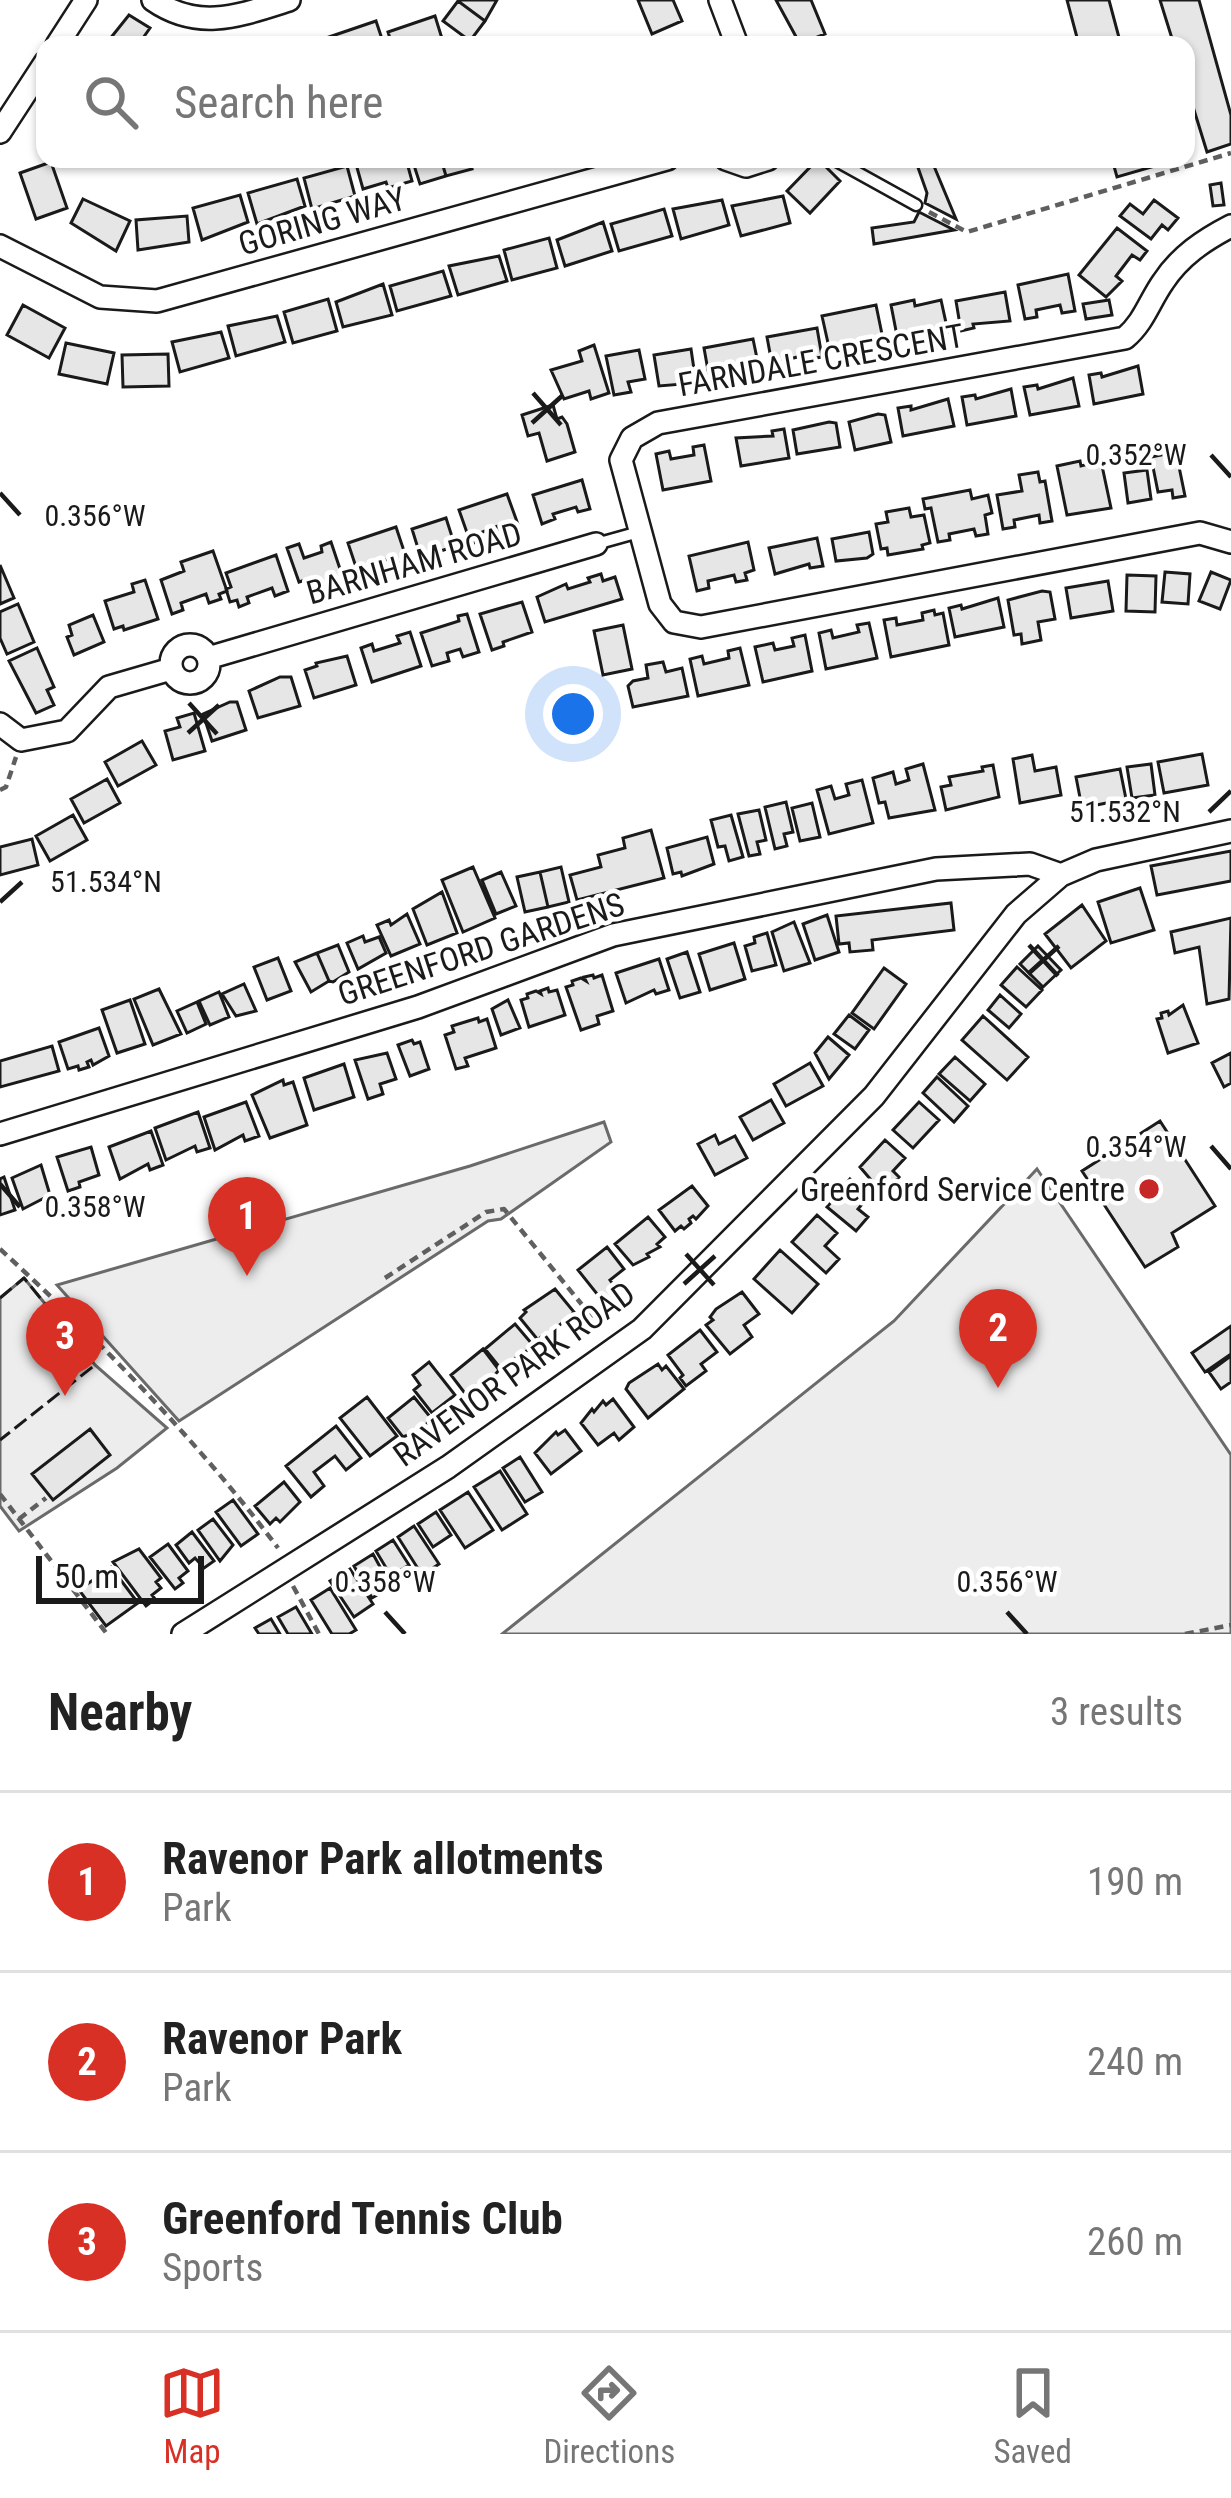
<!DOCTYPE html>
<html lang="en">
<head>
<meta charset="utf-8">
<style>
	:root { --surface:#fff; --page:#f2f2f2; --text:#222; --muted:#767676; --line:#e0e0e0; --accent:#d93025 }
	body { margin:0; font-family:"Roboto Condensed",sans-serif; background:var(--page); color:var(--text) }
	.scale { position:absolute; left:36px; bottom:30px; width:168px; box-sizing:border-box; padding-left:12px; border:6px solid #1a1a1a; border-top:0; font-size:33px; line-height:42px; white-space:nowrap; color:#1a1a1a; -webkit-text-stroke:9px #fff; paint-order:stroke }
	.you { position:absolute; left:573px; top:714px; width:42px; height:42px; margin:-30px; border:9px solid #fff; border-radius:50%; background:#1a73e8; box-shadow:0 0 0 18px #1a73e833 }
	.badge { display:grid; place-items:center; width:78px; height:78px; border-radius:50%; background:var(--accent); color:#fff; font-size:39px; font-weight:700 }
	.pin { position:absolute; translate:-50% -99px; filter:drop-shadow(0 3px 6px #0008) }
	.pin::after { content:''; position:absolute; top:63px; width:42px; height:36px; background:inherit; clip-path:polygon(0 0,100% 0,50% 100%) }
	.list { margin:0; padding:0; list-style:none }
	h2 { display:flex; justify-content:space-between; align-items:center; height:156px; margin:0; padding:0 48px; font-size:51px }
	h2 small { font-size:39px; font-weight:400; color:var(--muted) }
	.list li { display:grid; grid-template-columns:78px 1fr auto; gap:36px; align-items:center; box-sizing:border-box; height:180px; padding:0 48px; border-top:3px solid var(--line) }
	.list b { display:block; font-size:45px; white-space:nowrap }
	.list p { margin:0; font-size:39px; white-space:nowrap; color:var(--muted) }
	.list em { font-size:39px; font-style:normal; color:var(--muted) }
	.icon { flex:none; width:66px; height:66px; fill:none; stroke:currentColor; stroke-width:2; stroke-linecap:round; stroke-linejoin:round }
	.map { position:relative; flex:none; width:1231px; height:1634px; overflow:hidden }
	.search { position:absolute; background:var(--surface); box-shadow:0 3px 9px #0004; left:36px; right:36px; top:36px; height:132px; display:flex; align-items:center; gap:30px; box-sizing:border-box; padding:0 42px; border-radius:24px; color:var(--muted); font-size:45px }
	.sheet { height:696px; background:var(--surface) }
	nav { display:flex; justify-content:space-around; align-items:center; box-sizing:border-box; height:168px; border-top:3px solid var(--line); background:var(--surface); font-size:33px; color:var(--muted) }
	nav a { display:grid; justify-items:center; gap:6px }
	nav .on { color:var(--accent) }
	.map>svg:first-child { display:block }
	.built { fill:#ededed; stroke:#6a6a6a; stroke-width:3 }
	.building { fill:#e6e6e6; stroke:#1a1a1a; stroke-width:3 }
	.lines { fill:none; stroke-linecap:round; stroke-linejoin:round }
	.lane-casing { stroke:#1a1a1a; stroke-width:15 }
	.street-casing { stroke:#1a1a1a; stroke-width:26 }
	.path { stroke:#5f5f5f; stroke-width:4.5; stroke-dasharray:9 6; stroke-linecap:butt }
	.lane { stroke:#fff; stroke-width:10 }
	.street { stroke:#fff; stroke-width:21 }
	.fence { stroke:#1a1a1a; stroke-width:3; stroke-dasharray:15 6; stroke-linecap:butt }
	.ticks { fill:none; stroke:#1a1a1a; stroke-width:4.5 }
	.poi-dot { fill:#c62828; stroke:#fff; stroke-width:4.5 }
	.labels { text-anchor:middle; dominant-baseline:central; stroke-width:9; stroke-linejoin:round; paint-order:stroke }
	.street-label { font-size:33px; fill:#1a1a1a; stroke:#fff }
	.poi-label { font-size:33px; fill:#1a1a1a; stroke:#fff; text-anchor:end }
	.ticks-label { font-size:30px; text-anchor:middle; fill:#1a1a1a; stroke:#fff; stroke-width:9; stroke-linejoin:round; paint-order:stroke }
</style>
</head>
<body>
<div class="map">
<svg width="1231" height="1634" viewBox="0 0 1231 1634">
	<rect width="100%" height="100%" fill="#fff"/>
	<!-- built -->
	<path class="built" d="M604,1122L611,1142L501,1219L488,1221L179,1421L57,1285L470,1166Z
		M1037,1169L1231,1455V1634H502L894,1321Z
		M24,1278L95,1365L167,1428L117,1468L19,1531L0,1506V1298Z"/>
	<!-- building -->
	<path class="building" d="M497,0L485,21L458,1V0Z
		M638,0H673L682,21L652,34Z
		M776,0H811L825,34L800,44Z
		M1067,0H1109L1121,45H1079Z
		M1160,0H1199L1231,115V144L1207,152L1186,84V45H1174Z
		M458,1L485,21L470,41L443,21Z
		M129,15L150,28L138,45H105Z
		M435,16L444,45H392L388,32Z
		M376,21L384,45H332L329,37Z
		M371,159H406L412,181L388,188L386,182L363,189L356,164Z
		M412,159H441L446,176L420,184Z
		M441,159H469L472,169L446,176Z
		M818,159L840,181L810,213L787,191Z
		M915,159H931L956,219L925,203L927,193Z
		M1112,159H1153L1155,166L1117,177Z
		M51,162L67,208L36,219L20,173Z
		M347,166L355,196L312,209L304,178Z
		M297,179L305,206L257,224L248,193Z
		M1221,183L1224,205L1213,206L1210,185Z
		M240,195L248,222L202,240L193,208Z
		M783,196L790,223L741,236L732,206Z
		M83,199L130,221L116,251L71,223Z
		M722,200L729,225L681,239L673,209Z
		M1154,200L1178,218L1168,230L1162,225L1151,239L1120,216L1130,204L1143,214Z
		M664,209L672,236L619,251L611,224Z
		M919,212L954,230L874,244L872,228L914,222Z
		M187,216L189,242L138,250L136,220Z
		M603,222L612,251L565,266L557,240Z
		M1117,228L1147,251L1140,260L1132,255L1116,276L1122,281L1106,297L1079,275Z
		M549,238L557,268L512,280L504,250Z
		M499,256L507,281L458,295L449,266Z
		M443,271L451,296L397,311L390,286Z
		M1068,274L1075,311L1062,313L1060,305L1036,310L1037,317L1025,319L1018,285Z
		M383,284L392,315L343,327L336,302Z
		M1005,292L1010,321L973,324L974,328L961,331L956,301Z
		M328,299L337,331L293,343L284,312Z
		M914,300L915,306L941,300L948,332L929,334L928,328L909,332L910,339L898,341L891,305Z
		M1109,300L1112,315L1086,319L1083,304Z
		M23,305L65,328L49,358L7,335Z
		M876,305L884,344L871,346L870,342L847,346L848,351L830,352L822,316Z
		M277,316L285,342L236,356L228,326Z
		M817,328L822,357L809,359L808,354L772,364L767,337Z
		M221,332L229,358L180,372L172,342Z
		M753,339L759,368L746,370L745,365L709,376L704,348Z
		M66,343L114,353L107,384L59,374Z
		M594,345L609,393L591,399L589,391L564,399L551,370L582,361L579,351Z
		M691,349L696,383L659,386L654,355Z
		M639,350L645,379L628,382L631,392L614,395L606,356Z
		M168,354L169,386L123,387L122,355Z
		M1138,366L1143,394L1094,404L1089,375L1101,373L1102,377Z
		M1073,378L1079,406L1030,415L1024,387L1037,385L1038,389Z
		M1011,389L1016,416L967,425L962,397L975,395L976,399Z
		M948,399L954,426L903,436L898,408L911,406V410Z
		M553,405L557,419L562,417L567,424L575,452L547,461L539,433L528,436L522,415Z
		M878,414L885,415L891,442L855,450L849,422Z
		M829,422L836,423L840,447L797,454L793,430Z
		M784,429L789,458L741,466L736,438L773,436L772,431Z
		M704,445L711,481L663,490L656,454L669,451L671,459L694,455L693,447Z
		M1176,452L1185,496L1173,498L1172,490L1158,492L1151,457Z
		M1080,461L1081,466L1101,461L1111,508L1067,515L1057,466Z
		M1147,470L1151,499L1128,503L1124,473Z
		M1038,472L1040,482L1045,481L1052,521L1040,523L1039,515L1014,520L1015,527L1003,529L997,495L1022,491L1019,475Z
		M582,480L590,509L578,512L576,507L553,514L555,519L542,524L533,495Z
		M970,490L972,499L988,495L992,513L985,515L988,534L976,536L974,529L949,534L950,540L938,542L931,508L925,509L923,499Z
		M507,494L520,530L508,533L507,529L500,531L498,526L480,533L482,540L471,544L459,510Z
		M909,508L911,517L924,515L930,543L922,545L923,549L888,555L887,548L881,549L876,524L888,522L886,512Z
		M446,518L455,546L421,558L412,529Z
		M396,527L407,560L396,564L394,557L368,566L370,572L359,576L348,543Z
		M869,532L873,554L867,558L836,561L832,539Z
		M817,538L823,566L810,568L809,564L775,574L769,548Z
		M331,542L343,578L318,589L314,577L299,582L287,548L299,544L304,558L322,552L321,546Z
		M748,542L754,570L745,573L747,580L736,582L734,575L708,581L709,588L697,591L689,556Z
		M213,551L227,591L219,594L221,599L209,603L206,594L181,603L183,610L172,614L161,580L184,571L181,562Z
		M276,555L288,591L275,596L272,588L247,597L249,603L239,607L237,600L230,602L226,589L231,587L226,573Z
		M0,565L14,598L0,604Z
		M1165,572L1190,574L1188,604L1162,602Z
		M1211,572L1231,580L1220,609L1199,601Z
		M601,574L603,581L615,577L622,599L545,622L537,597L566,584L568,589L590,582L588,578Z
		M1127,575L1156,576L1155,612L1126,611Z
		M145,580L158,619L124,630L123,626L114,629L105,601L134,592L132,584Z
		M1108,581L1113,611L1071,618L1066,588Z
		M1042,591L1050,592L1055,619L1038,622L1041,640L1022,644L1021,634L1014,635L1008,600Z
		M998,598L1004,627L955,637L949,608L961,605L962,609Z
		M522,602L532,632L503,642L504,646L492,650L480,614Z
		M18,604L34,642L7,654L0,638V612Z
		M934,610L935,615L943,613L949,645L891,657L884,620L896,618L897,625L923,620L922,613Z
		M467,614L479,652L463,657L460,649L447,653L449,661L432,666L421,633L459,621L458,616Z
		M93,615L104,642L74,655L67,637L72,635L69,625Z
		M869,623L877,658L826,669L819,633L831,630L833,638L859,632L857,625Z
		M623,625L632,669L603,675L594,631Z
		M410,632L421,666L372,682L361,648L372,644L374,651L400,643L397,636Z
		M805,635L812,671L763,682L755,647L773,643L775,650L794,646L792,638Z
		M37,648L54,687L47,690L54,705L36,713L9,661Z
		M740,648L749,685L698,696L690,659L702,656L704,664L729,658L728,651Z
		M347,656L356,685L314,698L305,670L317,666L316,663Z
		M663,662L666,672L682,668L688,696L633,707L628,686L633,681L648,678L646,665Z
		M280,677H291L300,706L258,718L249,691Z
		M230,702H237L246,730L212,741L203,714Z
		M194,713L205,751L173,760L165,731L180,727L177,718Z
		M142,741L156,765L118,786L105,762Z
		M1202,754L1208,785L1164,793L1158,762Z
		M1032,755L1035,771L1056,767L1061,795L1020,803L1013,759Z
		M923,764L935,810L889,818L885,802L879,803L873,778L893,772L896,784L909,780L906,769Z
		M1151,764L1155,795L1132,798L1127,767Z
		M993,765L999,797L946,810L941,787L951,785L949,777L983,771L982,767Z
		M1120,769L1126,799L1082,808L1076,777Z
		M107,779L120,803L84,823L71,799Z
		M862,780L873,823L829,834L817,790L831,786L835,799L849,795L846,784Z
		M786,802L793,832L784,834L787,846L775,849L765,807Z
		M812,803L820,837L800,841L792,808Z
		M759,810L766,840L757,842L760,854L749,856L738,814Z
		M73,815L87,840L50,861L36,836Z
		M731,815L743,857L729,861L725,846L718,847L711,820Z
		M651,830L664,878L577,900L570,875L601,867L598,855L625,848L623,838Z
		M707,837L714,864L682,876L681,872L673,874L667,848Z
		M32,839L38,865L0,875V847Z
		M1231,851V881L1157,895L1151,866Z
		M473,867L495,918L463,932L442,880Z
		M561,867L569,902L548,907L540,872Z
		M501,872L516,906L496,914L482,880Z
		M540,872L548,907L525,912L517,877Z
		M1140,888L1154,930L1111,943L1098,902Z
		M442,892L457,933L427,945L413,909Z
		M951,903L954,930L872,940L873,950L850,952L849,943L839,944L836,916Z
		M1082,905L1106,941L1071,968L1045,934Z
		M407,914L420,944L391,956L377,925L389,920L391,925Z
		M827,915L839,952L815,960L803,924Z
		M1231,918L1229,999L1207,1004L1199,947L1175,953L1171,932Z
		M794,922L810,963L784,971L772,932Z
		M767,933L776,965L752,971L745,946L755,943L754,937Z
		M363,936L365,942L379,937L386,953L358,969L347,943Z
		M734,943L745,979L710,990L699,954Z
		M338,945L349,972L333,982L329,981L317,953Z
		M1038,946L1061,970L1043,987L1020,964Z
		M687,952L700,992L680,998L667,959Z
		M317,953L329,981L311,992L295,962Z
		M278,958L291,991L267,1000L254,967Z
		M659,959L669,990L656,994L654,990L626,1003L616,973Z
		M1017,967L1042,990L1026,1007L1001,985Z
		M884,968L906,984L874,1029L852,1013Z
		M593,975L594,978L602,975L613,1011L597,1016L599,1024L581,1030L566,987L573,985L572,981L581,978L586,981L584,977Z
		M244,984L256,1011L236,1016L222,994Z
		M548,988L549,992L557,990L565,1015L529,1027L521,1000L528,998L527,994L536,991L541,994L540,991Z
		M159,989L181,1034L153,1045L134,999Z
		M219,992L229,1017L210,1025L199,1001Z
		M1000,995L1021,1014L1009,1028L988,1010Z
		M130,1000L145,1044L117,1053L102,1010Z
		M508,1000L520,1028L501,1035L492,1009Z
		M197,1002L206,1024L187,1033L177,1011Z
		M1183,1005L1198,1043L1168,1053L1157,1019L1162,1018L1161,1013L1168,1011L1169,1015Z
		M849,1015L869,1030L855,1049L834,1034Z
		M983,1016L1028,1057L1007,1080L962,1040Z
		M478,1018L479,1022L487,1019L496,1048L465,1058L468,1066L456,1069L445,1035L454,1032L452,1026Z
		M99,1028L109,1056L93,1065L91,1060L87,1062L89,1067L79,1070L78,1066L68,1069L59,1042Z
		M828,1037L849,1055L829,1079L815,1053Z
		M412,1040L414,1044L420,1042L429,1069L410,1076L398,1045Z
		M52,1046L59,1071L0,1087V1061Z
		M387,1053L396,1079L380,1084L383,1094L368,1099L355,1060Z
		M1231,1053V1083L1224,1087L1212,1063Z
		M955,1057L985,1084L970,1101L939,1074Z
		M810,1063L823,1086L786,1106L774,1084Z
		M344,1064L354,1097L314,1110L304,1078Z
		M937,1077L968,1106L954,1122L923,1093Z
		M283,1080L284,1085L293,1082L307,1125L270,1138L252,1095Z
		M771,1100L784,1123L753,1140L740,1117Z
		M246,1102L259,1136L245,1141L243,1135L215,1150L204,1117Z
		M919,1102L939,1120L913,1148L893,1130Z
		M198,1112L210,1148L197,1152L195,1146L166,1160L155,1128Z
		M1160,1121L1215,1206L1172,1233L1178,1247L1145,1267L1082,1171Z
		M151,1131L163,1165L150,1170L148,1164L120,1179L109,1147Z
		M715,1135L719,1144L735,1136L747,1158L715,1175L698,1144Z
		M885,1140L905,1158L893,1171L899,1177L883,1194L860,1167Z
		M91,1147L99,1175L79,1182L80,1187L68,1191L57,1157Z
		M41,1165L50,1195L23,1209L12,1178Z
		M4,1177L15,1210L0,1215V1179Z
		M850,1179L869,1196L858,1209L868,1217L856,1231L827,1207Z
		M692,1186L708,1206L696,1219L693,1216L689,1219L691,1223L684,1229L681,1226L675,1231L659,1210Z
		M817,1215L837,1233L825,1246L839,1259L826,1273L792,1242Z
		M648,1217L665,1237L657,1244L660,1247L647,1254L649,1257L633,1265L615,1244Z
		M607,1247L624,1269L610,1280L617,1290L605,1304L578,1270Z
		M780,1250L818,1284L792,1313L754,1279Z
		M555,1289L574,1312L545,1338L543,1335L538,1340L520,1318L526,1312L524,1310Z
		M742,1292L759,1314L744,1325L752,1337L730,1354L706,1325L713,1320L710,1317L716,1309Z
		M515,1324L532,1344L521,1358L518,1355L510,1365L508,1363L501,1369L485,1349Z
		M1231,1326V1354L1205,1372L1192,1353Z
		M700,1330L717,1352L701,1364L706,1371L686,1386L680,1378L683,1375L668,1355Z
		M483,1349L499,1370L487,1384L485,1381L484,1386L467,1396L451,1375Z
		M1231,1356V1382L1221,1389L1209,1372Z
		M429,1362L455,1395L432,1413L414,1390L420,1385L413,1375Z
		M658,1364L662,1370L666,1366L684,1389L648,1418L626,1389L629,1383Z
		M367,1397L397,1436L370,1456L340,1418Z
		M414,1397L431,1418L423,1429L403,1437L388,1418Z
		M613,1399L634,1427L619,1440L614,1433L598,1445L581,1423L592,1409L594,1412L603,1401L606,1405Z
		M336,1426L361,1458L346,1470L335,1456L314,1472L324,1486L311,1497L286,1466Z
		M90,1429L110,1455L53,1500L32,1474Z
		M565,1430L581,1451L551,1474L535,1453L556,1432L558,1435Z
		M520,1457L542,1492L525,1502L503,1468Z
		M500,1471L527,1514L502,1530L474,1487Z
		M284,1482L300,1502L280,1522L276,1518L270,1524L255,1506Z
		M468,1492L493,1530L465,1548L440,1510Z
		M233,1500L258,1534L241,1546L216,1512Z
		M436,1512L451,1535L433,1547L418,1524Z
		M213,1519L233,1545L220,1561L198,1530Z
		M414,1526L439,1564L422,1575L398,1537Z
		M192,1532L214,1561L204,1568L195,1558L189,1563L176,1545Z
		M393,1540L409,1565L391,1576L376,1551Z
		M168,1544L188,1571L179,1578L183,1583L175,1589L150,1557Z
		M139,1549L161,1578L156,1582L161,1588L152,1595L155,1599L146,1606L113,1562Z
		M373,1554L391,1587L372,1598L354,1566Z
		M111,1567L138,1603L106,1626L79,1590Z
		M350,1569L373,1604L354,1617L330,1581Z
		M330,1588L356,1630L349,1634H332L311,1600Z
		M296,1607L312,1634H288L278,1617Z
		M271,1619L280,1634H259L255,1628Z"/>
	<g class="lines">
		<defs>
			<path id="lane" d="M833,159L916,205
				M596,544L639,532"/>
			<path id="street" d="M153,0C199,32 241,15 289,0
				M720,0L737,45
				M57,45L86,0
				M0,132L45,63
				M726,159L746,166L768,159
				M1231,226C1204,240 1180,256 1163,282C1149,302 1144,322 1125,338L658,423L632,438L621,460L660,604L674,622L701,627L1200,533L1231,542
				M0,246L100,297L157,301L667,159
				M171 664a19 19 0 1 1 38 0a19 19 0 1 1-38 0Z
				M208,658L596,544
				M0,724L21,740L67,731L109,687L171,669
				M0,1134L418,1007L613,935L936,869L1030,864L1061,875
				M183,1634L448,1467L642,1329L874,1096L1016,914L1061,875L1096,860L1231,831"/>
		</defs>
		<!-- lane casing -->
		<use href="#lane" class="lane-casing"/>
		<!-- street casing -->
		<use href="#street" class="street-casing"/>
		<!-- path -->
		<path class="path" d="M929,212L967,232L1231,153
			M0,790L6,787L16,757
			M0,1249C99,1340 197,1440 278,1548
			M385,1278L486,1212L504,1209L605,1333
			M0,1494L107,1634
			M19,1519L46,1498
			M293,1586L319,1634
			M1185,1634L1231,1625"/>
		<!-- lane -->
		<use href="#lane" class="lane"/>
		<!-- street -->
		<use href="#street" class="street"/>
		<!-- fence -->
		<path class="fence" d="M0,1298L24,1278L95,1365L0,1440"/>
	</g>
	<!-- ticks -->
	<path class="ticks" d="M533,393L561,425M532,423L563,395M1211,455L1231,477M0,493L20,515M189,703L217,734M188,733L219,705M1209,812L1231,791M0,902L22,882M1029,945L1058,976M1028,974L1059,946M1211,1146L1231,1169M0,1184L20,1207M686,1254L714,1285M684,1284L715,1256M385,1612L405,1634M1007,1612L1027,1634"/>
	<!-- markers -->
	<circle class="poi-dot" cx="1149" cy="1189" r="12"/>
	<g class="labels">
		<!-- street labels -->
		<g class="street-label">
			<text transform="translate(322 221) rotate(-16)">GORING WAY</text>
			<text transform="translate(821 360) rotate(-10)">FARNDALE CRESCENT</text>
			<text transform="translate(414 563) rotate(-16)">BARNHAM ROAD</text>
			<text transform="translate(481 949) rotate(-18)">GREENFORD GARDENS</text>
			<text transform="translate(514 1374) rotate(-36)">RAVENOR PARK ROAD</text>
		</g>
		<!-- poi labels -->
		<g class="poi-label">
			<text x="1125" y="1189">Greenford Service Centre</text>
		</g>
	</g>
	<g class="ticks-label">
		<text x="1136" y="465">0.352°W</text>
		<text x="95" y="526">0.356°W</text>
		<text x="1125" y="822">51.532°N</text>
		<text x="106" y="892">51.534°N</text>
		<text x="1136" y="1157">0.354°W</text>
		<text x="95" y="1217">0.358°W</text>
		<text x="385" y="1592">0.358°W</text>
		<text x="1007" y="1592">0.356°W</text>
	</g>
</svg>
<div class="scale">50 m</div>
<div class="you"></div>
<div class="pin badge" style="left:247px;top:1276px">1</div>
<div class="pin badge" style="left:998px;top:1388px">2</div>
<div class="pin badge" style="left:65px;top:1396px">3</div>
<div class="search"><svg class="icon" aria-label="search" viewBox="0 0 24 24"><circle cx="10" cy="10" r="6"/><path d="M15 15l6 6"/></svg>Search here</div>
</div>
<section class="sheet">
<h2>Nearby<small>3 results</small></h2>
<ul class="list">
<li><span class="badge">1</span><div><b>Ravenor Park allotments</b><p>Park</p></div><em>190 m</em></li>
<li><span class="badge">2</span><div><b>Ravenor Park</b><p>Park</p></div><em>240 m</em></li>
<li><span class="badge">3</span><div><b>Greenford Tennis Club</b><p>Sports</p></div><em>260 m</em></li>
</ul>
</section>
<nav>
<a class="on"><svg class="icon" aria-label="map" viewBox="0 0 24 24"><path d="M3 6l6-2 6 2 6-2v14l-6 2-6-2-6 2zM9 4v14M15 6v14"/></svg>Map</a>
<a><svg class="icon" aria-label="directions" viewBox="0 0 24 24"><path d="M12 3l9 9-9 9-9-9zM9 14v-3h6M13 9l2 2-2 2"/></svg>Directions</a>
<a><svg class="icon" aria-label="saved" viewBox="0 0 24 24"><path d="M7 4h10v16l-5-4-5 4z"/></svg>Saved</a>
</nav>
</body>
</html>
